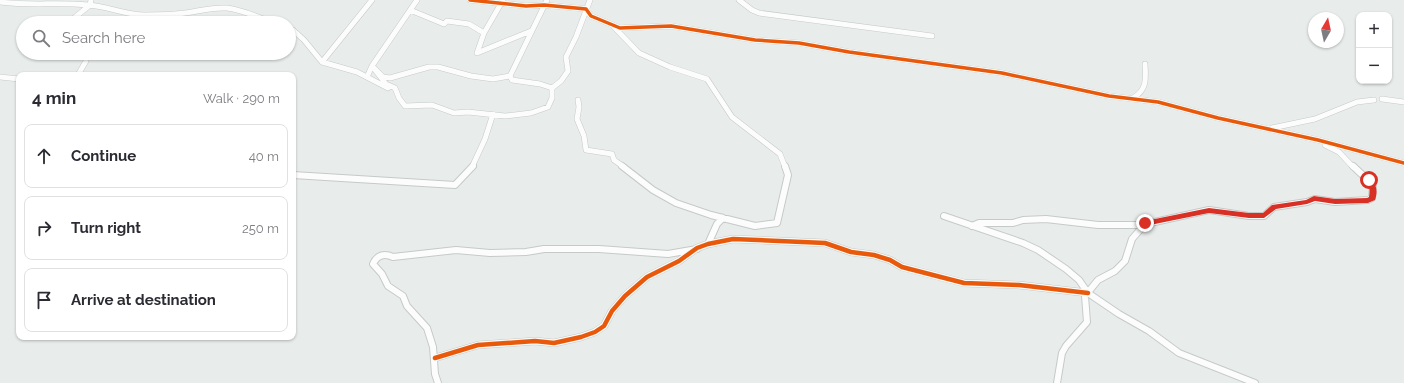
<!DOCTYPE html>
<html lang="en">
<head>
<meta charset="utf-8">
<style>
	:root { --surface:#fff; --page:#f2f2f3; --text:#2b2b33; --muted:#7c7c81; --line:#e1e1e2 }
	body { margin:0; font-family:Raleway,sans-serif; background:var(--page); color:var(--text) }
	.controls { position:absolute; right:12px; top:12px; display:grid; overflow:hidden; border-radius:8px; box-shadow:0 1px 3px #0004 }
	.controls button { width:36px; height:36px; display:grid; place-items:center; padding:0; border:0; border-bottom:1px solid var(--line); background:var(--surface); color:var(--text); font:20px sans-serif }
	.compass { position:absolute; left:1308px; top:12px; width:36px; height:36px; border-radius:50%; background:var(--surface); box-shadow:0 1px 3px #0004; rotate:9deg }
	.stop { position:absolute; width:12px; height:12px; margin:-9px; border:3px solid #d93025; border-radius:50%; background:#fff }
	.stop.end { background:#d93025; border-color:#fff; box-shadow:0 1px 4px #0008 }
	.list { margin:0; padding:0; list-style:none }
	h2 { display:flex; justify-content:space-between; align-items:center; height:52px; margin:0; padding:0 16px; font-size:17px }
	h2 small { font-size:13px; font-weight:400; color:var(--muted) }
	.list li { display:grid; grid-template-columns:26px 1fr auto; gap:12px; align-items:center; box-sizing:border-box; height:64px; margin:0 8px 8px; padding:0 8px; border:1px solid var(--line); border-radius:8px }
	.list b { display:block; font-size:15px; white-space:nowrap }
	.list em { font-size:13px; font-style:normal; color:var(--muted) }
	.icon { flex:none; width:22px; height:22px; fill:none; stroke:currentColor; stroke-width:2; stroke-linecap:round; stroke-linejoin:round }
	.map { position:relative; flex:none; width:1404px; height:383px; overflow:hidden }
	.search { position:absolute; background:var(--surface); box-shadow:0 1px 3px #0004; left:16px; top:16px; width:280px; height:44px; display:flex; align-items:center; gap:10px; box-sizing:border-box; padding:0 14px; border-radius:22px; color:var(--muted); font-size:15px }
	.panel { position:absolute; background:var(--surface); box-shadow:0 1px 3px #0004; left:16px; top:72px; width:280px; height:268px; border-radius:8px }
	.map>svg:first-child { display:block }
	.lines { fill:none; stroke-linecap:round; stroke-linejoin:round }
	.street-far1-casing { stroke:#c5cac8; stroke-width:6 }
	.street-casing { stroke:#c5cac8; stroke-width:8 }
	.street-far1 { stroke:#fcfcfc; stroke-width:5 }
	.street { stroke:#fcfcfc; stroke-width:6 }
	.cycleway-far1-casing { stroke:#f7fbf9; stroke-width:5.5 }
	.cycleway-casing { stroke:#f7fbf9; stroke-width:7 }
	.cycleway-far1 { stroke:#e8590c; stroke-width:3.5 }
	.cycleway { stroke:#e8590c; stroke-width:4.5 }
	.route { fill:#d93025 }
</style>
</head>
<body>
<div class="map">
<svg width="1404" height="383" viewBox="0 0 1404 383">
	<rect width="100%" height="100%" fill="#e8edeb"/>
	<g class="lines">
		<defs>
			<path id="street-far1" d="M470,0L526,6L544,5L586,9L591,16L620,28L671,26L755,40L799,43L849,52L1002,73L1109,96L1158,102L1218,118L1318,140L1404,163
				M739,0L752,10L759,13L932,36
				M0,2C29,6 59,2 88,5C107,6 125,15 145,15C158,15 172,15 185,13C199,11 212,7 227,8C243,10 258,17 273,23
				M410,10L444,24L447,21L469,24L484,33L477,53L531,31
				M68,23L90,5L91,0
				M614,27L639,53L670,67L707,79L732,117L780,154L785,167
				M289,29L293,30L304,40L322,62L357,72L388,88
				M484,33L503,0
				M322,62L372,0
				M372,66L383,77L390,78L429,67H438L471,76L493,79L510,76L512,80L540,84L552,88V98L548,107L531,113L505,116L468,112L454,113L432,105L405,106L399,98L395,88L386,84Z
				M78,75L86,61V53
				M510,76L547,0
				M0,77L19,79
				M367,77L372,66L417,0
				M552,88L561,81L568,71L566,57L576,37L590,0
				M1133,98C1147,90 1146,79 1145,64
				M1382,99L1404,102
				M578,100L579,107L577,119L584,136L586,150L612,154L614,160L624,167
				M1272,128L1315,119L1357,102L1374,100
				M1325,145L1339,152L1353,167
				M472,167L485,139L493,114"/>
			<path id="street" d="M622,166L653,190L676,203L711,215L755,226L777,223L788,175L785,166
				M293,175L455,185L473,166
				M944,216L1023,243L1038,250L1066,269L1079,280L1088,293L1119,314L1149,331L1179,353L1255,383
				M972,226L979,223H1013L1023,220L1046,219L1098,225H1141L1209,210L1249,216H1264L1274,207L1307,202L1315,199L1335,202L1368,200L1372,198L1373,185L1353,166
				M708,244L717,224L723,218
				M435,358L478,345L535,341L554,343L581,337L595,332L604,326L612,311L625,296L647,277L679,261L697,248L708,244L733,239L825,243L851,252L874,255L890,260L902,267L964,283L1019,285L1088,293
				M438,383L435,374L433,347L427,328L407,306L403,296L388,286L382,274L373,264C377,255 384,253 393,257L456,250L490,253L526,252L544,249H599L668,254L697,249
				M1057,383L1062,353L1066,346L1087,322L1085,296L1098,280L1115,271L1125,261L1132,239L1145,224"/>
		</defs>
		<!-- street-far1 casing -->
		<use href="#street-far1" class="street-far1-casing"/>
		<!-- street casing -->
		<use href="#street" class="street-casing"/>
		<!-- street-far1 -->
		<use href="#street-far1" class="street-far1"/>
		<!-- street -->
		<use href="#street" class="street"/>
		<defs>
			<path id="cycleway-far1" d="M470,0L526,6L544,5L586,9L591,16L620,28L671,26L755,40L799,43L849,52L1002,73L1109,96L1158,102L1218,118L1318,140L1404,163"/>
			<path id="cycleway" d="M435,358L478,345L535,341L554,343L581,337L595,332L604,326L612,311L625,296L647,277L679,261L697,248L708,244L733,239L825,243L851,252L874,255L890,260L902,267L964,283L1019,285L1088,293"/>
		</defs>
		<!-- cycleway-far1 casing -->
		<use href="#cycleway-far1" class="cycleway-far1-casing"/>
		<!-- cycleway casing -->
		<use href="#cycleway" class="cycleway-casing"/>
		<!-- cycleway-far1 -->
		<use href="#cycleway-far1" class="cycleway-far1"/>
		<!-- cycleway -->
		<use href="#cycleway" class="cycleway"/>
	</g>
	<!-- route -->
	<path class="route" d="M1369,178C1377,183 1378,192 1375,200L1368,203L1335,204L1315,201L1307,204L1276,209L1264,218H1249L1209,213L1145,226L1142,223L1145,221L1209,208L1249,213H1263L1272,205L1306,200L1314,196L1335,199L1367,198L1369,197C1370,190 1370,186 1366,180Z"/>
</svg>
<div class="controls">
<button>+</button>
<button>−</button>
</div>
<svg class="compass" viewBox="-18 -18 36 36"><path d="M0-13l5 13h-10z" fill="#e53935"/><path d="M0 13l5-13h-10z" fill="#7c7c81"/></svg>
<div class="stop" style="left:1369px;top:180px"></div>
<div class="stop end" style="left:1145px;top:223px"></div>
<div class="search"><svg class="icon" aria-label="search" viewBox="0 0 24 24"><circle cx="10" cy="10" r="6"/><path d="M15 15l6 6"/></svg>Search here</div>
<section class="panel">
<h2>4 min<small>Walk · 290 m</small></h2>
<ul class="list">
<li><svg class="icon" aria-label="ahead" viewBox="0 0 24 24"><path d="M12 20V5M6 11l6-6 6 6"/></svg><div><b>Continue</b></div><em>40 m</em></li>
<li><svg class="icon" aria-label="right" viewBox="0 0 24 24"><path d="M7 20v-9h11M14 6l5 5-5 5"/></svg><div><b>Turn right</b></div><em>250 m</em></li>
<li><svg class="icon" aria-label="arrive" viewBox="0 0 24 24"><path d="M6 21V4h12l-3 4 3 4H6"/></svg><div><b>Arrive at destination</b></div></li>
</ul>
</section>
</div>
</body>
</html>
